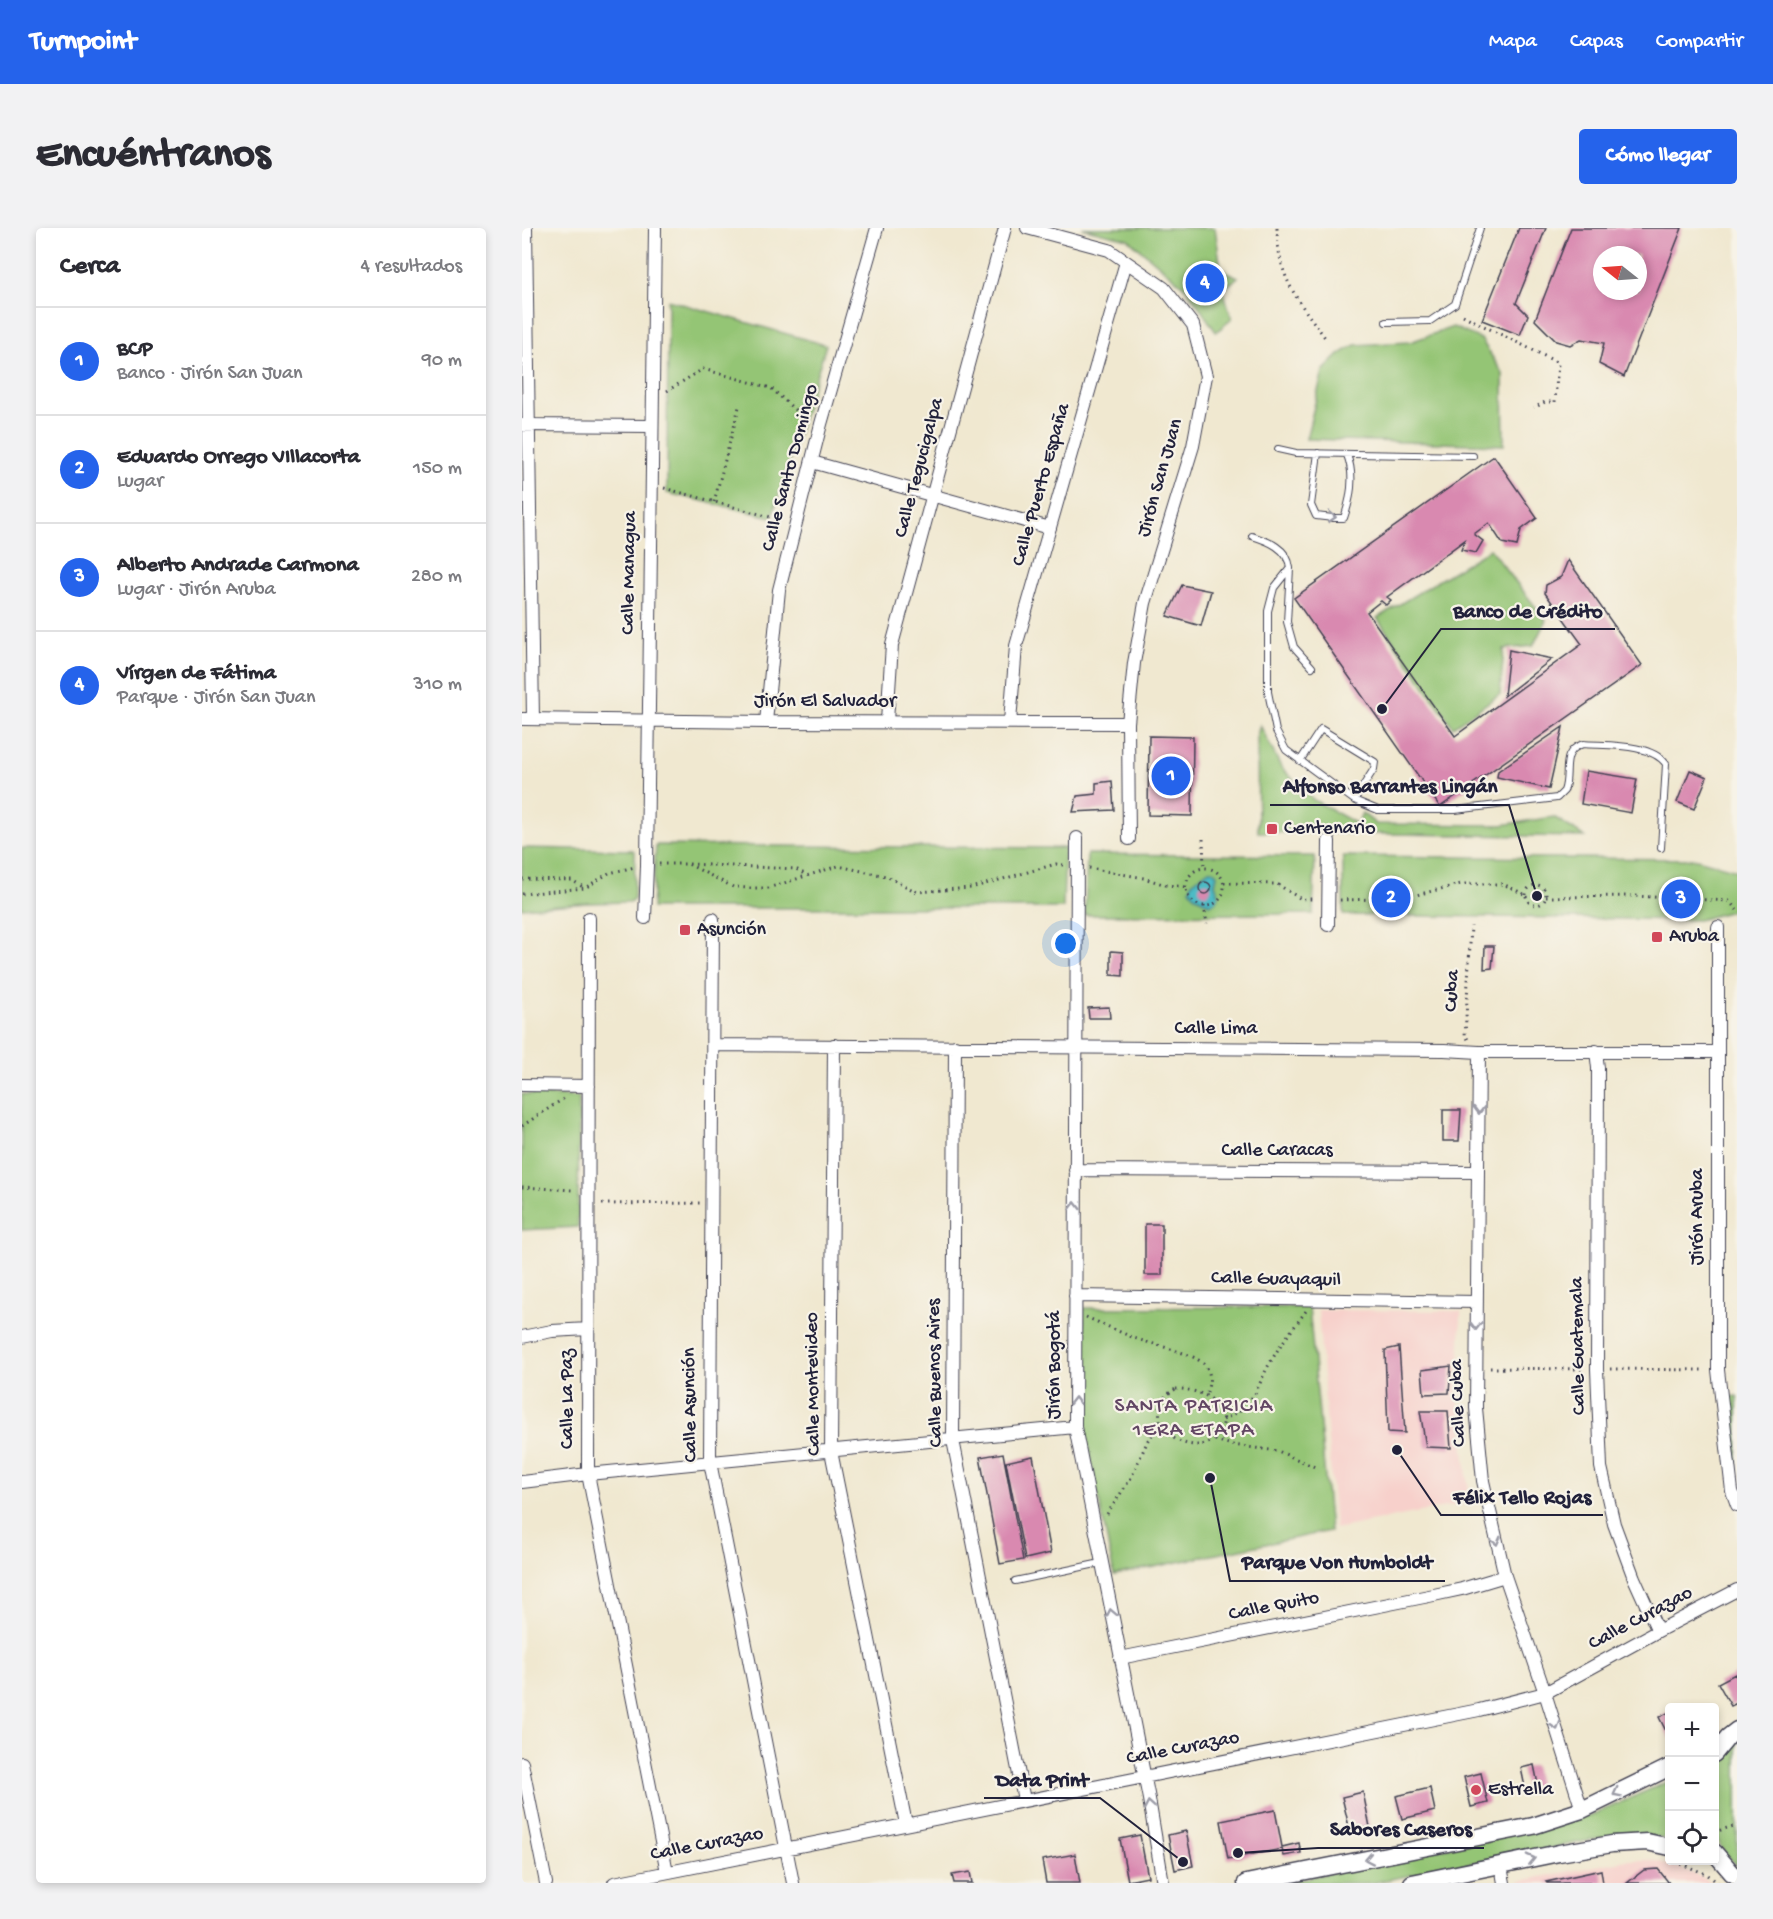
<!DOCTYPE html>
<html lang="es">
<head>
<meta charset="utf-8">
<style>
	:root { --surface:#fff; --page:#f2f2f3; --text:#2b2b33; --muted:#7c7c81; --line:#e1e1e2; --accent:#2563eb }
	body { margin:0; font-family:"Gochi Hand",sans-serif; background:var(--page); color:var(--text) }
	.controls { position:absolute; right:18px; bottom:18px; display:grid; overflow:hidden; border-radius:6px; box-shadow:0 3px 9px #0003 }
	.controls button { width:54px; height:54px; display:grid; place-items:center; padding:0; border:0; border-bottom:2px solid var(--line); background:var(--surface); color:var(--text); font:30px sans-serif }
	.compass { position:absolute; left:1071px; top:18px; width:54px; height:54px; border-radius:50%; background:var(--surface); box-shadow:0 3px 9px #0003; rotate:287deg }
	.you { position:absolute; left:544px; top:716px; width:21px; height:21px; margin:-15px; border:4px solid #fff; border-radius:50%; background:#1a73e8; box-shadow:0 0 0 9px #1a73e833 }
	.badge { display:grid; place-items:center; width:39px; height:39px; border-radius:50%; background:var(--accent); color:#fff; font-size:20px; font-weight:700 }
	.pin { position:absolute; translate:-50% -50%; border:3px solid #fff; box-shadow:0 2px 6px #0006 }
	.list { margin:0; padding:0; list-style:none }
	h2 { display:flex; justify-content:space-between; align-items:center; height:78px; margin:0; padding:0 24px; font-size:26px }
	h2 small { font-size:20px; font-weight:400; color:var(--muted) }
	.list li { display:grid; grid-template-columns:39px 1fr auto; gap:18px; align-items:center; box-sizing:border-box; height:108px; padding:0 24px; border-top:2px solid var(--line) }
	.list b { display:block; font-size:22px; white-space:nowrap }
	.list p { margin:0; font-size:20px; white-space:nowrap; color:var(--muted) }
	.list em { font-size:20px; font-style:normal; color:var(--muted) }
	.icon { flex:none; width:33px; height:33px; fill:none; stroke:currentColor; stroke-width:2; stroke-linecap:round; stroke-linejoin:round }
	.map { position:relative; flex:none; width:1215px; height:1655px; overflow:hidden; border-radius:6px }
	header { display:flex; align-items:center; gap:36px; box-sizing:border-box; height:84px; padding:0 30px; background:var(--accent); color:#fff }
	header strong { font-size:28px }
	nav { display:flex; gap:33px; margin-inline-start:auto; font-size:21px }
	.intro { display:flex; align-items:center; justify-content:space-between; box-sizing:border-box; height:144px; padding:0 36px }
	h1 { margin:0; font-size:42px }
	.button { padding:15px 27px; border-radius:6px; background:var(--accent); color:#fff; font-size:21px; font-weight:700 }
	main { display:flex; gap:36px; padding:0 36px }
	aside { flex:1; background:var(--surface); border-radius:6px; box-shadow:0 3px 9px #0003 }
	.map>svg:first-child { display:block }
	.built { fill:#f7d0cb }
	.green { fill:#94c575; stroke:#5b7458; stroke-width:1.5 }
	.water { fill:#4dbbc5; stroke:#386e80; stroke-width:1.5 }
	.building { fill:#d989b0; fill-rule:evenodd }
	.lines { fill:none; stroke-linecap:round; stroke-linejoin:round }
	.lane-casing { stroke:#414051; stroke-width:8 }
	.street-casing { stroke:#414051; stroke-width:14 }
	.secondary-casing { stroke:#414051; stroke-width:19 }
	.path { stroke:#414051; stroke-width:3; stroke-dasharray:1.5 4.5; stroke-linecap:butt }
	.lane { stroke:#fff; stroke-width:6 }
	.street { stroke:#fff; stroke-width:12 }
	.secondary { stroke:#fff; stroke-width:16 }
	.oneway { stroke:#9c9ca7 }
	.poi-dot { fill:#d1495b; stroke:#f7f3e8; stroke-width:2 }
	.labels { text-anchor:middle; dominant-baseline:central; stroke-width:4.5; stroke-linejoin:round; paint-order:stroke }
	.street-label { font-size:20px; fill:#22223b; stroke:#f7f3e8 }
	.poi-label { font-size:20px; fill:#22223b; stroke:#f7f3e8; text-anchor:start }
	.neighbourhood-label { font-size:21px; letter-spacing:1.5px; fill:#624664; stroke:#f7f3e8 }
	.leader { fill:none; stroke:#22223b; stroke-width:2 }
	.callout-dot { fill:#22223b; stroke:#f7f3e8; stroke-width:2 }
	.callout-label { font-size:21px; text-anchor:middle; font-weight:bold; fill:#22223b; stroke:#f7f3e8; stroke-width:4.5; stroke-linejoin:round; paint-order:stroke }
</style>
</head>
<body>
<header>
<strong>Turnpoint</strong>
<nav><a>Mapa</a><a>Capas</a><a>Compartir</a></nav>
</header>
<div class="intro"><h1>Encuéntranos</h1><a class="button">Cómo llegar</a></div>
<main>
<aside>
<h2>Cerca<small>4 resultados</small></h2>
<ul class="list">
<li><span class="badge">1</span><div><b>BCP</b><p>Banco · Jirón San Juan</p></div><em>90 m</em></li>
<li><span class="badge">2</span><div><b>Eduardo Orrego VIllacorta</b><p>Lugar</p></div><em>150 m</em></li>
<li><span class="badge">3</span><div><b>Alberto Andrade Carmona</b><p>Lugar · Jirón Aruba</p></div><em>280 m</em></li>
<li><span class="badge">4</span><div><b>Vírgen de Fátima</b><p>Parque · Jirón San Juan</p></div><em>310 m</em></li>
</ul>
</aside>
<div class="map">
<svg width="1215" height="1655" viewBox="0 0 1215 1655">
	<rect width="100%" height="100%" fill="#f7f3e8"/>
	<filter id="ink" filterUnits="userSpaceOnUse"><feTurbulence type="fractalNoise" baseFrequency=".0167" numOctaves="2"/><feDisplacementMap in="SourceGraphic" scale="12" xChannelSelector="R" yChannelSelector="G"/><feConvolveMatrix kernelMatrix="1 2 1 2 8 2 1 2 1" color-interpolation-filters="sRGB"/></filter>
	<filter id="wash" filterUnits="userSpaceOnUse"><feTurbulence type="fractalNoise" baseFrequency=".008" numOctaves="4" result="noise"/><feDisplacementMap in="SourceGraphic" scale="24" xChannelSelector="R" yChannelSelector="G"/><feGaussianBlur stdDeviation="1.35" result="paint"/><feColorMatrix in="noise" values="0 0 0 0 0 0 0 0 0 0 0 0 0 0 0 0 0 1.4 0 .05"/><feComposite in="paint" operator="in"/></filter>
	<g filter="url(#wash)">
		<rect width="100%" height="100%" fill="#f0e8d0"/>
		<!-- built -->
		<path class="built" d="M796,1082L939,1083L936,1171L948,1274L813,1301Z
			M1105,1632H1130L1159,1640L1183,1651L1189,1655H998V1653Z"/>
		<!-- green -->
		<path class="green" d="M560,0H693L699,41L716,49L701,62L710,91L694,104L665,61L606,11Z
			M146,72L304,117L250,289L145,265Z
			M931,99L959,111L981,146L982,217L784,211L801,143L818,126L833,117L888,114Z
			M968,321L1024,392L1011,418L982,421L978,466L931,499L855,390Z
			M738,497L759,539L790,571L835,596L840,585L854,596L979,597L1032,589L1063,609L736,604L735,507Z
			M134,617L543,620L541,680H130Z
			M0,620L111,622L113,625L112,670L108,674L65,675L0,680Z
			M565,626L793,628L791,686L563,687Z
			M821,628L1175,631L1215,642V672L1210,683L1176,692L821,687Z
			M0,866L57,869L56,999L0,1002Z
			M787,1079L808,1303L592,1347L562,1197V1080Z
			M1215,1168V1258L1207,1169Z
			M1215,1511V1638L1199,1620L1193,1604L1192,1544L1200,1528Z
			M1147,1553V1610L1095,1607L849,1655H761L1070,1587Z"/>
		<!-- water -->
		<path class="water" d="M687,642H691L695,647L693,656L697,667L693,674L687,676L673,668L668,661L670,655Z"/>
		<g id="blocks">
			<!-- building -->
			<path class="building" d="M997,0H1024L994,75L1006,87L998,107L960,92Z
				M1049,0H1160L1102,149L1077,136L1082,115L1059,111L1048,117L1034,113L1013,92ZM1080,27H1116V63H1080Z
				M972,228L1015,290L999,302L995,318L980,315L967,295L952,306L961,313L954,325L939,322L943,312L865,369L869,372L864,377L859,373L845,384L933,508L1060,416L1023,365L1024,357L1039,349L1046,332L1120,437L918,579L772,370Z
				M660,357L689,363L679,398L645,388Z
				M987,422L1030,431L982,468Z
				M1041,499L1027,561L975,549L976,543Z
				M627,508L671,509L670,588L626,587Z
				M1168,542L1185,549L1172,581L1155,574Z
				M1064,543L1115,551L1109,585L1059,576Z
				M590,553L592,582L551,584L555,568L574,566V555Z
				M677 660a6 6 0 1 1 12 0a6 6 0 1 1-12 0Z
				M963,718H972L970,740L962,741Z
				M589,723L601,724V748L589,747Z
				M587,779L588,790H567L566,780Z
				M921,882H939L937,913H921Z
				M623,996H640V1047H623Z
				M877,1119L883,1205L866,1204L863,1122Z
				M929,1138L927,1165L902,1166L900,1142Z
				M898,1183H926L929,1220L904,1219Z
				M481,1225L501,1332L478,1336L458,1229Z
				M511,1228L529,1325L503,1331L484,1234Z
				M1213,1446L1215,1450V1475L1209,1478L1196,1455Z
				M1148,1484V1511L1137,1489Z
				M1012,1537L1017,1561L1004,1564L999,1540Z
				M959,1545L966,1575L949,1579L942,1549Z
				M908,1560L913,1583L880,1591L874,1568Z
				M841,1564L848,1599L828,1603L820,1569Z
				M753,1582L760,1619L777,1615L779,1625L762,1628L760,1621L706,1631L699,1593Z
				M664,1603L671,1638L653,1642L646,1607Z
				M618,1607L626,1649L606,1653L598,1611Z
				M553,1626L558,1655H524L520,1632Z
				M1136,1641L1147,1655H1105L1122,1642Z
				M1079,1642L1081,1655H1025L1024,1654Z
				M448,1644L450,1655H432L430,1647Z"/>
		</g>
	</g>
	<g filter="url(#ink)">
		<use href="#blocks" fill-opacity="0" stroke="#414051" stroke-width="1.5"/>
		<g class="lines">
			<defs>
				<path id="lane" d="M864,94L908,93L933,76L958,0
					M756,221L774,225L951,228
					M796,225L789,277L794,288L811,290H822C829,270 833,247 825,227
					M730,308C746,313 766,320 768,340L752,360L746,383V464L754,503L764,522L832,572L856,582H933L1035,570C1036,569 1041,564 1042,563C1049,545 1037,524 1061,516C1085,518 1129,515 1144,536L1139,620
					M768,340L765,394L772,419L790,439
					M778,533L799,501L853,534L852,541L832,572
					M493,1353L579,1335"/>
				<path id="street" d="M4,0L11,491
					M505,0L587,22L642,60L671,97L684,148L671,218L623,375L612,435L606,495L607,611
					M0,197L129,198
					M290,234L528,300
					M0,491L244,494L606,495
					M365,493L370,417L483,0
					M244,494L257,362L299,196L355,0
					M488,494L494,418L604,34
					M555,610L553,1199L627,1571L641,1655
					M67,690L66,1246L145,1644
					M123,690L125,637L133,0
					M191,691L188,1234L271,1655
					M806,697L807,613
					M1196,699V1142L1210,1263L1215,1277
					M191,817L922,822L957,824H1196
					M312,817L309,1223L384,1596
					M433,818L431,1212L502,1572
					M1074,823L1076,840L1075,1141L1079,1239L1092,1296L1112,1350L1136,1403
					M957,824L954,1180L961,1253L983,1348L1023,1465L1060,1582
					M0,857L67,858
					M553,942L956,944
					M553,1068L955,1074
					M0,1109L30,1103L66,1101
					M0,1254L66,1246L553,1199
					M598,1430L907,1368L940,1361L983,1348
					M0,1535L24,1655
					M979,1638L982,1655
					M92,1655L957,1482L1023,1465L1136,1403L1215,1362"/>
				<path id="secondary" d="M1192,1526L1206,1509L1215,1502
					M1192,1624L1210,1645L1215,1648
					M724,1655L1011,1598L1060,1582L1148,1539
					M890,1655L1037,1625L1090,1616L1125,1614L1148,1619"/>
			</defs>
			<!-- lane casing -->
			<use href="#lane" class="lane-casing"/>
			<!-- street casing -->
			<use href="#street" class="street-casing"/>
			<!-- secondary casing -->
			<use href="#secondary" class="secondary-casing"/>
			<!-- path -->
			<path class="path" d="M755,0C756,51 775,71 804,111
				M941,87C972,104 1004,118 1036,135L1033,174H1023L1012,180
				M145,163L181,141L249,160L285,193
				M142,260L263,293
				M192,274L217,179
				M681,611L682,640
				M137,636H166L211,659L227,660H246L316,638L364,648L395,664L449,660L534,636L542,637
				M167,636L274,641L284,647
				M567,640L622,650L644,657L665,659
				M664 659a19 19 0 1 1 38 0a19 19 0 1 1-38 0Z
				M0,651L50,652L61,659
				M702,655L755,656L779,671H793
				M1004 667a10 10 0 1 1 20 0a10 10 0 1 1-20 0Z
				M858 669a10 10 0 1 1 20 0a10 10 0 1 1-20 0Z
				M1148 670a11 11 0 1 1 22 0a11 11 0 1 1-22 0Z
				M0,666L63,660L87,645L113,639
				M878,669L890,668L939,656H981L1004,667
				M1024,669L1113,668L1148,670
				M1170,671L1207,673L1215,682
				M818,672L858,671
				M682,678L685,696
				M946,811L943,808L949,698
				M0,898L41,871
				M0,959L50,962
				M80,976L178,975
				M564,1089C580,1096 596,1103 612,1110C629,1116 671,1125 682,1136C691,1145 687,1157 684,1167
				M968,1140L1063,1141
				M1088,1141L1183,1142
				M654,1161C678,1160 716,1178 696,1207C681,1230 628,1211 639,1177C642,1169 646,1165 654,1161Z
				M701,1192L718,1183L733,1166L745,1140L758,1118L784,1083
				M693,1212L710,1217L756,1223L795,1240
				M585,1286L609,1250L626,1212L638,1197
				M1192,1604L1215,1597
				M1153,1633L1186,1647L1196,1655"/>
			<!-- lane -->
			<use href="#lane" class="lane"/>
			<!-- street -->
			<use href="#street" class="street"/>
			<!-- secondary -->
			<use href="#secondary" class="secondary"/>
		</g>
		<!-- one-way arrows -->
		<defs><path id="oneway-chevron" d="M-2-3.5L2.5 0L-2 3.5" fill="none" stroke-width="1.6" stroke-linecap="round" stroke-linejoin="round" transform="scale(1.5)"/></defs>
		<g class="oneway">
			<use href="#oneway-chevron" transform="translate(810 289) rotate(4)"/>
			<use href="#oneway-chevron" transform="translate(957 882) rotate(91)"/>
			<use href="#oneway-chevron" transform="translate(553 978) rotate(-90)"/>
			<use href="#oneway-chevron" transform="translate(954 1098) rotate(91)"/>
			<use href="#oneway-chevron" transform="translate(553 1173) rotate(-90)"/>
			<use href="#oneway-chevron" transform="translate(974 1313) rotate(76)"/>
			<use href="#oneway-chevron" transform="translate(589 1385) rotate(-101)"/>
			<use href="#oneway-chevron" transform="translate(1034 1498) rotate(73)"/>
			<use href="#oneway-chevron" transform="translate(1095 1565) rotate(153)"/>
			<use href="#oneway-chevron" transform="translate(627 1577) rotate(-100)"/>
			<use href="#oneway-chevron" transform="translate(847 1631) rotate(169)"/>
			<use href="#oneway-chevron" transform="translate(1009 1631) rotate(-13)"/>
		</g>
	</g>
	<!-- markers -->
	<g class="poi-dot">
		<rect x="744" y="595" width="12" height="12" rx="3"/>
		<rect x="157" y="696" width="12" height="12" rx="3"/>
		<rect x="1129" y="703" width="12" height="12" rx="3"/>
		<circle cx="954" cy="1562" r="6"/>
	</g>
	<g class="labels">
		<!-- street labels -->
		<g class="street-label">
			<text transform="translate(269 240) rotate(-75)">Calle Santo Domingo</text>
			<text transform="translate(398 240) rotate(-75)">Calle Tegucigalpa</text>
			<text transform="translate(639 250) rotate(-74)">Jirón San Juan</text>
			<text transform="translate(520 257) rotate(-74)">Calle Puerto España</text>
			<text transform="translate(108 345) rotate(-89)">Calle Managua</text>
			<text x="303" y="474">Jirón El Salvador</text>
			<text transform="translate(931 763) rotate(-87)">Cuba</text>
			<text x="694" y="801">Calle Lima</text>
			<text x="755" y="923">Calle Caracas</text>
			<text transform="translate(1176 989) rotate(-90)">Jirón Aruba</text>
			<text transform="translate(754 1052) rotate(1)">Calle Guayaquil</text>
			<text transform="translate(1057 1118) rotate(-91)">Calle Guatemala</text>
			<text transform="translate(533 1137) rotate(-90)">Jirón Bogotá</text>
			<text transform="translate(414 1145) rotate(-91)">Calle Buenos Aires</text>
			<text transform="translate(292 1156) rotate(-91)">Calle Montevideo</text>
			<text transform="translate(46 1171) rotate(-90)">Calle La Paz</text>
			<text transform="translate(937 1175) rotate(-92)">Calle Cuba</text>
			<text transform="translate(169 1177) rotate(-91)">Calle Asunción</text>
			<text transform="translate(752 1379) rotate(-11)">Calle Quito</text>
			<text transform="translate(1119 1391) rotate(-28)">Calle Curazao</text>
			<text transform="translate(661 1521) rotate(-11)">Calle Curazao</text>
			<text transform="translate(185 1617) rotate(-11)">Calle Curazao</text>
		</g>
		<!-- poi labels -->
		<g class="poi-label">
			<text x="762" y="601">Centenario</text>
			<text x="175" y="702">Asunción</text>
			<text x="1147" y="709">Aruba</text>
			<text x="966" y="1562">Estrella</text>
		</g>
		<!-- neighbourhood labels -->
		<g class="neighbourhood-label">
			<text x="672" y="1179">SANTA PATRICIA<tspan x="672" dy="24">1ERA ETAPA</tspan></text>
		</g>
	</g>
	<!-- callouts -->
	<path class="leader" d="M860 481L919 401H1093M1015 668L987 577H748M875 1222L919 1287H1081M688 1250L708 1353H923M661 1634L578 1570H462M716 1625L796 1620H962"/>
	<g class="callout-dot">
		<circle cx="860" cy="481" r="6"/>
		<circle cx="1015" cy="668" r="6"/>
		<circle cx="875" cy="1222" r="6"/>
		<circle cx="688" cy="1250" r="6"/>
		<circle cx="661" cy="1634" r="6"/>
		<circle cx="716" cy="1625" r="6"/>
	</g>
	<g class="callout-label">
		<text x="1006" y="389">Banco de Crédito</text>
		<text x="868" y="564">Alfonso Barrantes Lingán</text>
		<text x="1000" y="1275">Félix Tello Rojas</text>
		<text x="815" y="1340">Parque Von Humboldt</text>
		<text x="520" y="1558">Data Print</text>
		<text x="879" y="1607">Sabores Caseros</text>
	</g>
</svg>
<div class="controls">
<button>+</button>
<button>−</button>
<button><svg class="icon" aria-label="locate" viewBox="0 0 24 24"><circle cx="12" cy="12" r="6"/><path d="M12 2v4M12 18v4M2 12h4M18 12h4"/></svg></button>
</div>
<svg class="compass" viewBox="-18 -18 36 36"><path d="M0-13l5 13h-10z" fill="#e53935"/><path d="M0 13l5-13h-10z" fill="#7c7c81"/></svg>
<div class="you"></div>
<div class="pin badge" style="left:649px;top:548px">1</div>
<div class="pin badge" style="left:869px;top:670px">2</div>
<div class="pin badge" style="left:1159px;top:671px">3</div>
<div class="pin badge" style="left:683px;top:55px">4</div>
</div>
</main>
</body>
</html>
